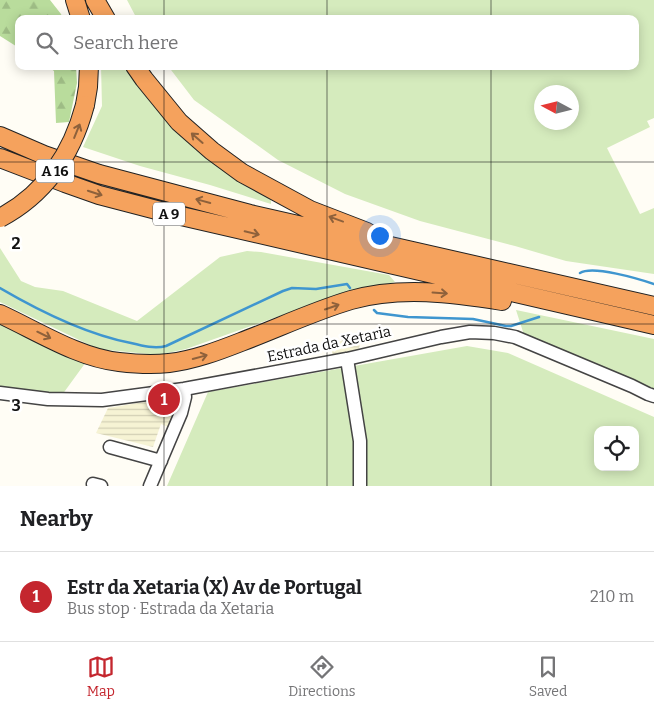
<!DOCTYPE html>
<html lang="en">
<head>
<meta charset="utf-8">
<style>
	:root { --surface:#fff; --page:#f6f6f6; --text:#202124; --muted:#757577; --line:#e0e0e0; --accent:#c4262e }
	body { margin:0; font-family:Bitter,serif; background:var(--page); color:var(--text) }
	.controls { position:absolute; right:15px; bottom:15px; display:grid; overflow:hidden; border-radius:10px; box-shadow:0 2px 12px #0003 }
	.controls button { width:45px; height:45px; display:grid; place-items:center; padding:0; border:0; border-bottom:1px solid var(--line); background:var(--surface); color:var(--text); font:25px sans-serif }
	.compass { position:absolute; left:534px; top:85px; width:45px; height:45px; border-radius:50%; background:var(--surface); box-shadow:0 2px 12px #0003; rotate:277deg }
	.you { position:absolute; left:379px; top:235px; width:18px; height:18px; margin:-12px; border:4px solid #fff; border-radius:50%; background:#1a73e8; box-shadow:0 0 0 8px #1a73e833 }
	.badge { display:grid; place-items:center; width:32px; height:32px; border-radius:50%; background:var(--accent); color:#fff; font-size:16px; font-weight:700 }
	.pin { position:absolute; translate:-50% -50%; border:2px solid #fff; box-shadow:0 1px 5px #0006 }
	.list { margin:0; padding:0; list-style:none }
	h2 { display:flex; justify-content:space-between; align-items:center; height:65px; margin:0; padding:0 20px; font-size:21px }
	h2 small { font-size:16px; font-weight:400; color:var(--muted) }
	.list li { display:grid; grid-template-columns:32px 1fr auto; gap:15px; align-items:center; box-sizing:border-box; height:90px; padding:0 20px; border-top:1px solid var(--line) }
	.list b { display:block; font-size:19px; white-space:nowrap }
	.list p { margin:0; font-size:16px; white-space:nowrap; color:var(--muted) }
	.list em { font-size:16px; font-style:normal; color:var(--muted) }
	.icon { flex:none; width:28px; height:28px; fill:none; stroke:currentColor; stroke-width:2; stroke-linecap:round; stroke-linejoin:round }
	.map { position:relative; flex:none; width:654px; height:486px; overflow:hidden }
	.search { position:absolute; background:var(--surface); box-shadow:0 2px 12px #0003; left:15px; right:15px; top:15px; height:55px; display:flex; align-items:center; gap:12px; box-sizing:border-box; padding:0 18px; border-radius:10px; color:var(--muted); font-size:19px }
	.sheet { height:155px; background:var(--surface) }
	nav { display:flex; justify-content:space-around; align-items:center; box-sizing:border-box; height:70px; border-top:1px solid var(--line); background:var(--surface); font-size:14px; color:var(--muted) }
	nav a { display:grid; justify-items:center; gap:2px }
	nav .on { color:var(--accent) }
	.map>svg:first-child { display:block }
	.farmland { fill:url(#farmland-rules) }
	.grass { fill:#d5ebbd; fill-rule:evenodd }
	.forest { fill:url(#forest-firs) }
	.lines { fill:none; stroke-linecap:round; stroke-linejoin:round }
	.stream { stroke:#3f96cf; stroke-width:2.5 }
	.minor-casing { stroke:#444; stroke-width:15 }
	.highway-casing { stroke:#222; stroke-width:20 }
	.minor { stroke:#fff; stroke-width:12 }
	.highway { stroke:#f5a25d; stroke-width:18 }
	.highway-bridge-casing { stroke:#222; stroke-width:20; stroke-linecap:butt }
	.highway-bridge { stroke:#f5a25d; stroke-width:18 }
	.oneway { stroke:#8e613b }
	.grid { fill:none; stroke:#111; stroke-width:1; stroke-opacity:0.55 }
	.labels { text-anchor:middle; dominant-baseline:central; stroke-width:5; stroke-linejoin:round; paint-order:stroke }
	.shield { fill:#fff; stroke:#585858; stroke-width:1 }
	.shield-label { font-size:14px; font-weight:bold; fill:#111 }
	.street-label { font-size:15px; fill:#111; stroke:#fff }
	.grid-label { font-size:16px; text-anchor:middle; font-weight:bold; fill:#111; stroke:#fff; stroke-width:5; stroke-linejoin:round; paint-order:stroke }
</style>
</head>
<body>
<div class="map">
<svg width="654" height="486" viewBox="0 0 654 486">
	<defs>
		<pattern id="farmland-rules" width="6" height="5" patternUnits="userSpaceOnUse" patternTransform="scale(1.25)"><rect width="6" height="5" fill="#f6f3d4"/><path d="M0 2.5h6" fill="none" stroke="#d2cfb5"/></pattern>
		<pattern id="forest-firs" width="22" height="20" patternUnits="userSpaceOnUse" patternTransform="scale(1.25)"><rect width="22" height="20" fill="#b9dc9c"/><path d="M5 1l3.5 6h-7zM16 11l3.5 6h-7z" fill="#9ebc85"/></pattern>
	</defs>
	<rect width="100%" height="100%" fill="#fffdf5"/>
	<!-- farmland -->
	<path class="farmland" d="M343,334L349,336L333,350L334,352L343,346L357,338L360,339V345L358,351L333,357L332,351H329L330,344L342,341L340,335Z
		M162,399L172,404L174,408V413L168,427L161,424L153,447L96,433L108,408Z"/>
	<!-- grass -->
	<path class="grass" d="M127,0H654V118L647,121L650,127L607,148L640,214L654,208V274L566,261L515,246L420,221L345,194L278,160L194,100L168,66H635V19H137ZM542,92H572V122H542Z
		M101,66H129L212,160L271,200V204L210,185L140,166L83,147L102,106Z
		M0,248L21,281L35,287L63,291L137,321L220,257L247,251L261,252L389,275L395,282L325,300L186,349L158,355L98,349L0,302Z
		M516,310L654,339V389L524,335Z
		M0,322L86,362L62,395L0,386Z
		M467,346L508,353L654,417V486H167L208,392ZM598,430H635V467H598Z"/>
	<!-- forest -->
	<path class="forest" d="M0,0H50L61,14L63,19H19V48L0,36Z
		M47,66H76L77,83L69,122L56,123L54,71Z"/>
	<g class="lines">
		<!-- stream -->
		<path class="stream" d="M580,273C593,265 639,279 654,284
			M0,288C41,312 85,334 131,343C143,346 155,349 166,346L283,291L292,288L316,289L347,284L350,288
			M374,310L377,313L408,317L473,319L506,326H511L539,317"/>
		<defs>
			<path id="minor" d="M347,359L360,441V486
				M0,393L48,399L102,400L184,389L347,359L441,337L470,332L494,333L515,337L632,386L648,394L654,396
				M110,447L161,461
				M93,484L101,486
				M150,486L181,413L185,397L184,389"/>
			<path id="highway" d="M75,0L81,19
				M95,0L106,19
				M135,66L144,79L179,122L212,151L242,173L310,210L367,232
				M85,105L88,87L89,66
				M0,136L44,155L99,174L250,214L654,306
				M0,158L65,183L99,195L168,213L654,325
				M0,314C37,331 79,358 119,362C136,364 152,365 169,363C194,360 218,351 241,342C278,328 314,311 351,300C400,286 453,293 502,301"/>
		</defs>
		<!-- minor casing -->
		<use href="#minor" class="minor-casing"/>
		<!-- highway casing -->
		<use href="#highway" class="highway-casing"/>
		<!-- minor -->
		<use href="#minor" class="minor"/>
		<!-- highway -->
		<use href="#highway" class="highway"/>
		<defs>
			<path id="highway-bridge" d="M0,218C45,194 72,154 85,105"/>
		</defs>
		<!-- highway-bridge casing -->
		<use href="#highway-bridge" class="highway-bridge-casing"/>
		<!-- highway-bridge -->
		<use href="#highway-bridge" class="highway-bridge"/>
	</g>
	<!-- one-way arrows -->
	<defs><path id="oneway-shaft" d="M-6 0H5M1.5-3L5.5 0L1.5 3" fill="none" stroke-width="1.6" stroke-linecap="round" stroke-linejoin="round" transform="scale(1.25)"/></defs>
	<g class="oneway">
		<use href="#oneway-shaft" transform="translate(77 131) rotate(-68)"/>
		<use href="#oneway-shaft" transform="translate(197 138) rotate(-139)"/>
		<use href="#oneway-shaft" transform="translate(95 193) rotate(18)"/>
		<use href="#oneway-shaft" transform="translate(203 201) rotate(-165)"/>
		<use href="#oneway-shaft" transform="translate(336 219) rotate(-160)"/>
		<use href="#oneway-shaft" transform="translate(252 233) rotate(13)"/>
		<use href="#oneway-shaft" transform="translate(440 293) rotate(4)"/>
		<use href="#oneway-shaft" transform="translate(332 307) rotate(-19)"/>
		<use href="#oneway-shaft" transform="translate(44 335) rotate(26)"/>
		<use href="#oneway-shaft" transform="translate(200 357) rotate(-15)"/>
	</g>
	<!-- grid -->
	<path class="grid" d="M164,0V19M327,0V19M491,0V19M164,66V486M327,66V486M491,66V486M0,162H654M0,324H654"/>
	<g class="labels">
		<!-- shield labels -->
		<g class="shield">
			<rect x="36" y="159.5" width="38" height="23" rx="4"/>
			<rect x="153" y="202.5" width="32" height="23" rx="4"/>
		</g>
		<g class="shield-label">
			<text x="55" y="171">A 16</text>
			<text x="169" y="214">A 9</text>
		</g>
		<!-- street labels -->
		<g class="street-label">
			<text transform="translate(329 344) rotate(-12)">Estrada da Xetaria</text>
		</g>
	</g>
	<g class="grid-label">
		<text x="16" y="249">2</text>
		<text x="16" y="411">3</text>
	</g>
</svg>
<div class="controls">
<button><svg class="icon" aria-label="locate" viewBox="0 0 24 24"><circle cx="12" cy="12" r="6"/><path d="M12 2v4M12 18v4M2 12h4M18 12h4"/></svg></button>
</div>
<svg class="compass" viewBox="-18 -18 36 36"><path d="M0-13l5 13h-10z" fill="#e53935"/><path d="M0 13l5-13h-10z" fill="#757577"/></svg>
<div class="you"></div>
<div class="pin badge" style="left:164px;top:399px">1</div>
<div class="search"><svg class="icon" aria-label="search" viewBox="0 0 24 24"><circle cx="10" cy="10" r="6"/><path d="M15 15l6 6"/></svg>Search here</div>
</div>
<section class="sheet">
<h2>Nearby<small></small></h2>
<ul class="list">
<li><span class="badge">1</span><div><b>Estr da Xetaria (X) Av de Portugal</b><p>Bus stop · Estrada da Xetaria</p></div><em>210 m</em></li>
</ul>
</section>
<nav>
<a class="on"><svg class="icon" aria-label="map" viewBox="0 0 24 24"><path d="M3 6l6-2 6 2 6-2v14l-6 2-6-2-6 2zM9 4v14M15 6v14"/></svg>Map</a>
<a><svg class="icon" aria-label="directions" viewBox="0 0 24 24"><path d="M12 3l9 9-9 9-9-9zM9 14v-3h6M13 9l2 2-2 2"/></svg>Directions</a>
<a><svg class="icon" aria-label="saved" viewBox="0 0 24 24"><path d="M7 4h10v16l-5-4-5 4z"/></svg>Saved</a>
</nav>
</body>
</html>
